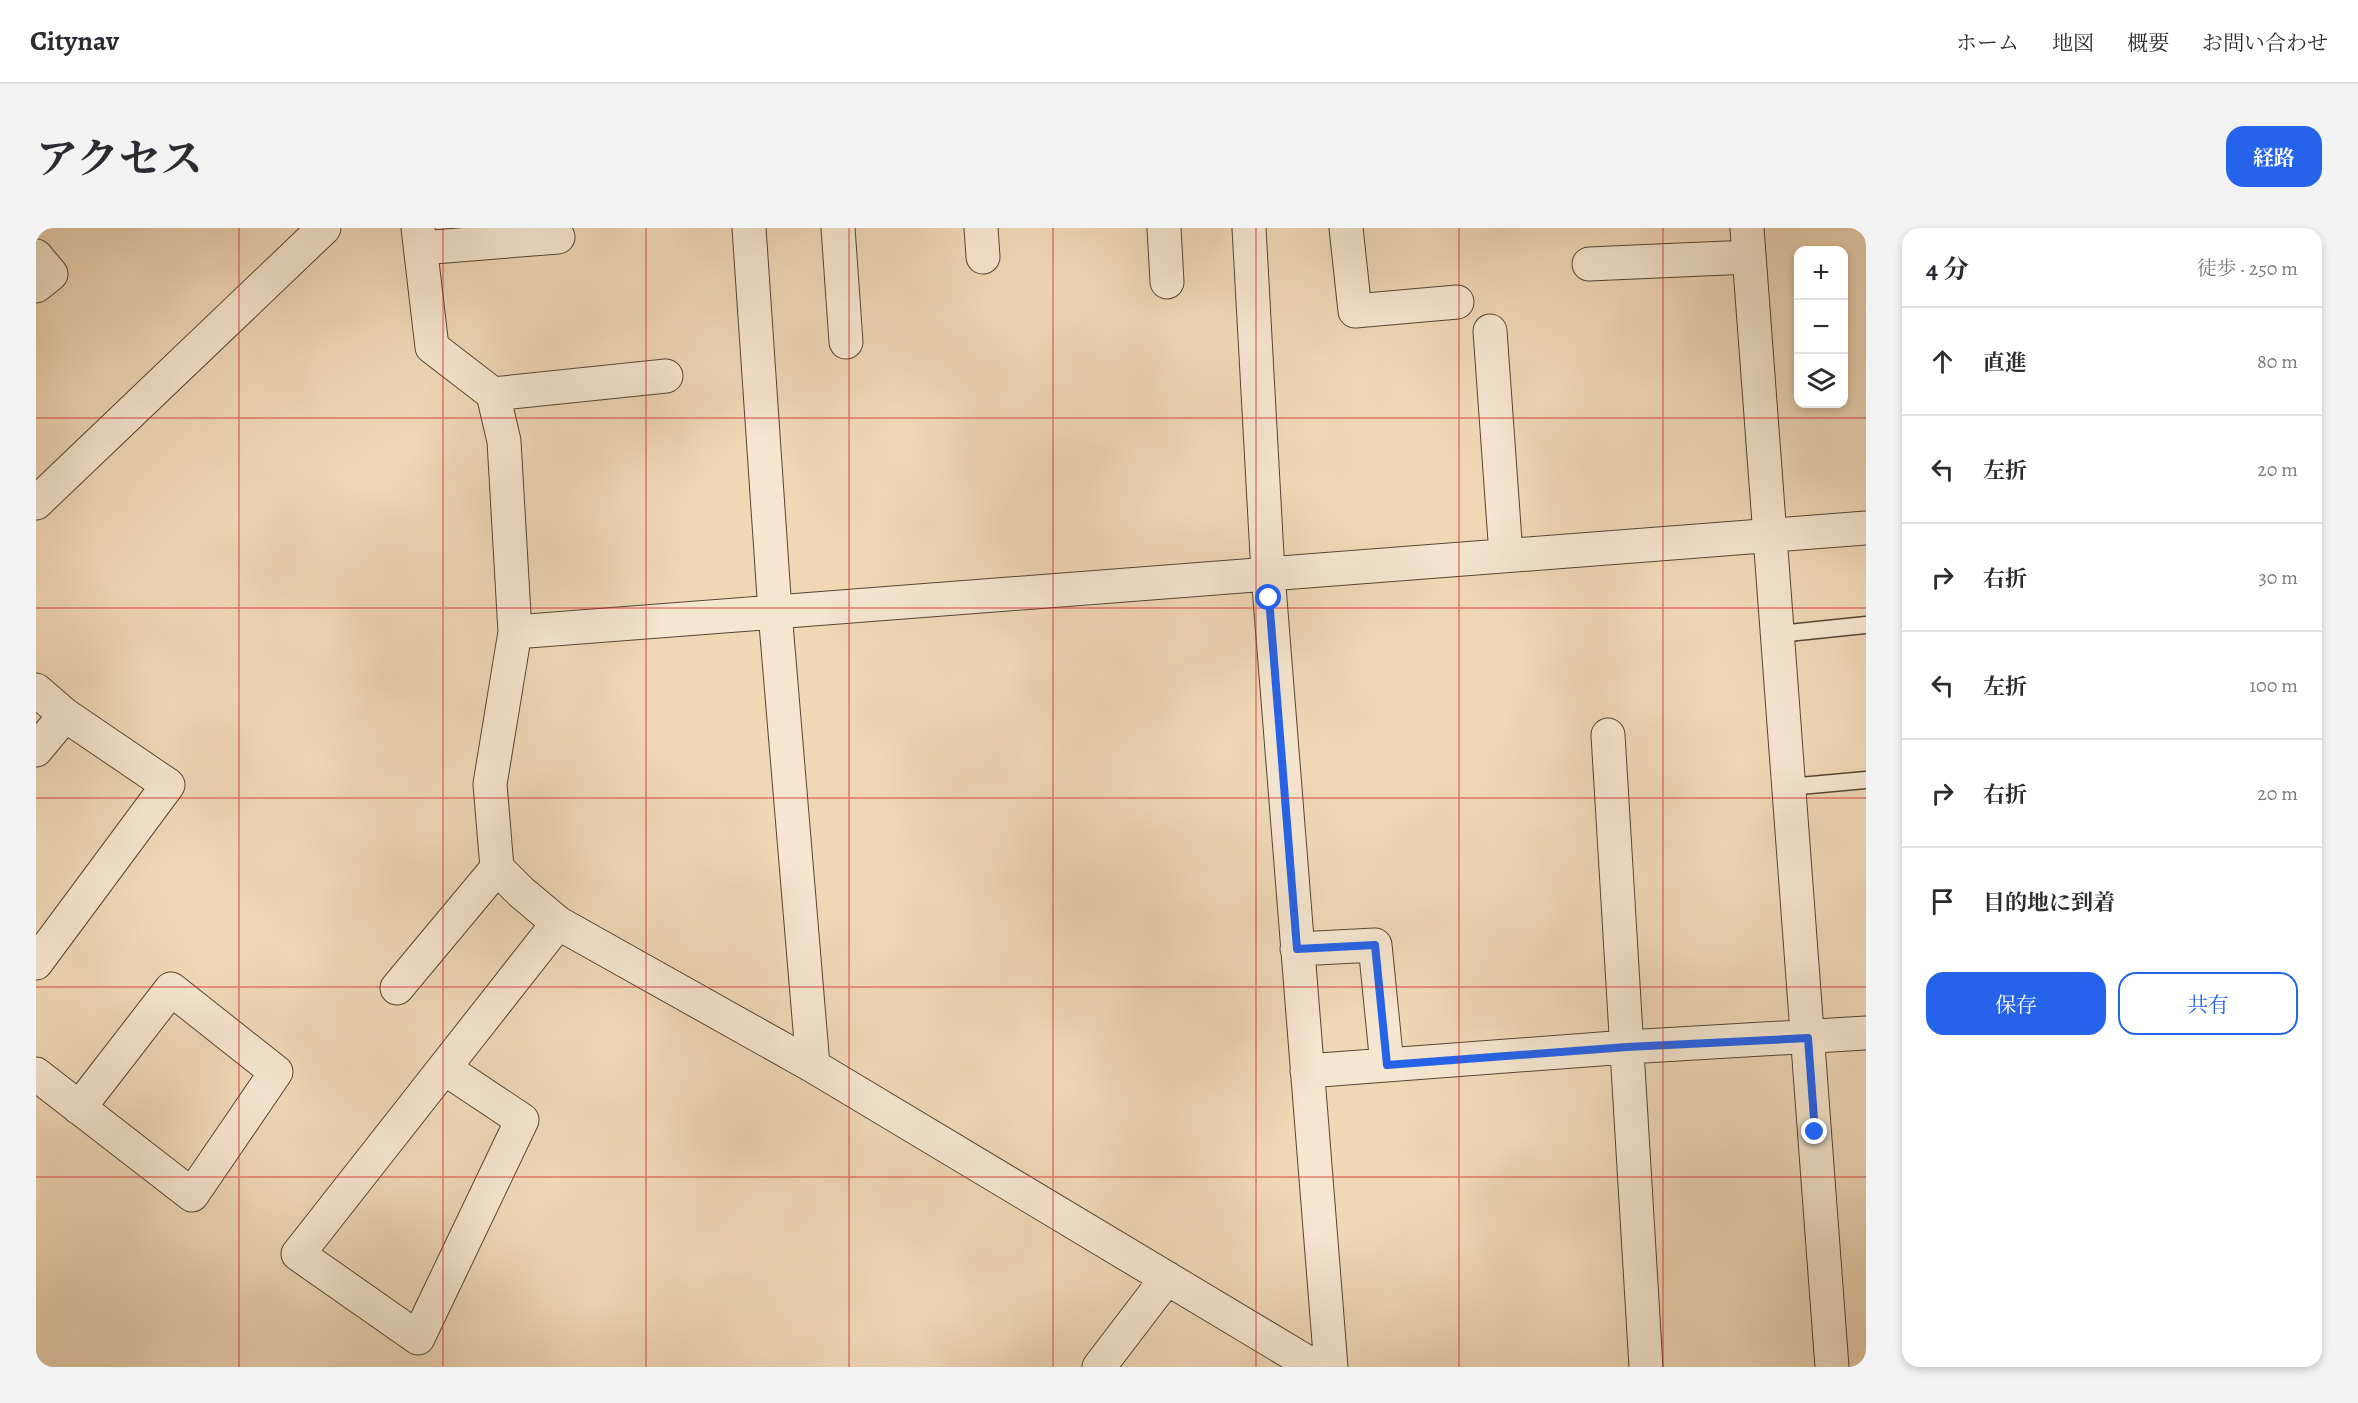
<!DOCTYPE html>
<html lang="ja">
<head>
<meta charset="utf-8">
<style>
	:root { --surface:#fff; --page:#f2f2f3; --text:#2b2b33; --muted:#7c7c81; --line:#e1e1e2; --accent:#2563eb }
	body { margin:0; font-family:Alegreya,"Noto Serif JP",serif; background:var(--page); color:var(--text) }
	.controls { position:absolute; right:18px; top:18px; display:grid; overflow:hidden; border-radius:12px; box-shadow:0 3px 9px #0003 }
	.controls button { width:54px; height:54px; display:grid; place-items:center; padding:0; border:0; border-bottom:2px solid var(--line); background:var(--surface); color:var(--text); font:30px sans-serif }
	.stop { position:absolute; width:18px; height:18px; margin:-14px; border:4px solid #2563eb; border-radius:50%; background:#fff }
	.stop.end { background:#2563eb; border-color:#fff; box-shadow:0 2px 6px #0008 }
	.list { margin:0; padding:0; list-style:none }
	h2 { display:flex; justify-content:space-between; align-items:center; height:78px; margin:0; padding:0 24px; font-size:26px }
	h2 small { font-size:20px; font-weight:400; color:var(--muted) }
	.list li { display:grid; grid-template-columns:39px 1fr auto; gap:18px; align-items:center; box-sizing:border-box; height:108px; padding:0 24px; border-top:2px solid var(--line) }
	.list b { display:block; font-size:22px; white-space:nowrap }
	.list em { font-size:20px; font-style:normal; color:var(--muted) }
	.actions { display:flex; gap:12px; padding:18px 24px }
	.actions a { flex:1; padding:14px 0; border:2px solid var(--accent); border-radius:18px; text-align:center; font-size:21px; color:var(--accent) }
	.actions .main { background:var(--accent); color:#fff }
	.icon { flex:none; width:33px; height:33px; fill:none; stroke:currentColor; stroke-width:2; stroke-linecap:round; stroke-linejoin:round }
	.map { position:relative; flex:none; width:1830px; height:1139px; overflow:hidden; border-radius:18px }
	header { display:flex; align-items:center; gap:36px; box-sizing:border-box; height:84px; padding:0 30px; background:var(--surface); border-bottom:2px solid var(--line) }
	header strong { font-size:28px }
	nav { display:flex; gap:33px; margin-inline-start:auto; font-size:21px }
	.intro { display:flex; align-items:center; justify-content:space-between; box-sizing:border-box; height:144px; padding:0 36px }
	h1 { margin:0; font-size:42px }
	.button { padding:15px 27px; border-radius:18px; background:var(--accent); color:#fff; font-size:21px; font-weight:700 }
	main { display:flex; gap:36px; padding:0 36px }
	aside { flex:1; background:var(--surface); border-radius:18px; box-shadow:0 3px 9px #0003 }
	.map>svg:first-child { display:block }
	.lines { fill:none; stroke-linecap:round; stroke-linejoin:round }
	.lane-casing { stroke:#564634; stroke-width:19 }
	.street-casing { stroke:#564634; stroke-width:35 }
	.lane { stroke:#f5e6d0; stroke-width:16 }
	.street { stroke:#f5e6d0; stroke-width:33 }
	.route { stroke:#2563eb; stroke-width:8 }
	.grid { fill:none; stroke:#d62828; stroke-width:1.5; stroke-opacity:0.55 }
</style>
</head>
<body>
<header>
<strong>Citynav</strong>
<nav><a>ホーム</a><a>地図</a><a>概要</a><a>お問い合わせ</a></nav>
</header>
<div class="intro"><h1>アクセス</h1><a class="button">経路</a></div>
<main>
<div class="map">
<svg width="1830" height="1139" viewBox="0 0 1830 1139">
	<rect width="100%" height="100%" fill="#f0d8b7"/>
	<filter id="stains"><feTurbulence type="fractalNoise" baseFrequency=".00333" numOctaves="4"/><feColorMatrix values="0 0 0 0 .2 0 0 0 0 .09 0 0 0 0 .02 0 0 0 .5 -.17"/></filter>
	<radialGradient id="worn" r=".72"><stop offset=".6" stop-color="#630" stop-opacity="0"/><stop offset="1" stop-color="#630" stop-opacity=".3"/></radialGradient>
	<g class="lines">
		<defs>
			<path id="lane" d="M1742,406L1830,397
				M1753,559L1830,552"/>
			<path id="street" d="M382,0L396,119L457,166L468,213L479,404L454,556L461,640L485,664L522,695L777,838L1279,1139
				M713,0L739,384L777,838
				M802,0L810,114
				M945,0L947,29
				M1128,0L1131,54
				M1213,0L1232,346L1295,1139
				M1310,0L1319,83L1421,74
				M1711,0L1796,1139
				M385,20L522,9
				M0,28L15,46L0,58
				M1553,36L1713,29
				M1454,103L1470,327
				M457,166L630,148
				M0,275L288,0
				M479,404L1830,300
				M0,462L29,487L132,557L0,735
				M1572,507L1610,1139
				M0,522L29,487
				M1261,721L1339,717L1351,837
				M361,760L461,640
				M408,840L486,892L382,1110L262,1026L522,695
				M1271,843L1591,819L1830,805
				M0,846L156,967L240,844L135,761L43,880
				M1063,1139L1131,1050"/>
		</defs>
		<!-- lane casing -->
		<use href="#lane" class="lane-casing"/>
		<!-- street casing -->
		<use href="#street" class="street-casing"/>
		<!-- lane -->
		<use href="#lane" class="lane"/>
		<!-- street -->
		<use href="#street" class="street"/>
	</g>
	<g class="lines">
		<!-- route -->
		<path class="route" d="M1233,370L1261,721L1339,717L1351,837L1591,819L1772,810L1779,904"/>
	</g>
	<!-- grid -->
	<path class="grid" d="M203,0V1139M407,0V1139M610,0V1139M813,0V1139M1017,0V1139M1220,0V1139M1423,0V1139M1627,0V1139M0,190H1830M0,380H1830M0,570H1830M0,759H1830M0,949H1830"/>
	<rect width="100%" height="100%" filter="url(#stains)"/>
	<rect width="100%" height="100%" fill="url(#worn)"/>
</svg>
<div class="controls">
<button>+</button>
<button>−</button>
<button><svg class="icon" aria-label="layers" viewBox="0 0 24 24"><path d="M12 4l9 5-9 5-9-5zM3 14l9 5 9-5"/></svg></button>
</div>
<div class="stop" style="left:1233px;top:370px"></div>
<div class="stop end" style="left:1779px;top:904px"></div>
</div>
<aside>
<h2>4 分<small>徒歩 · 250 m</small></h2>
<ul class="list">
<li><svg class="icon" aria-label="ahead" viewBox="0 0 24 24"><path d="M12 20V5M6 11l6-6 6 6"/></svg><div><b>直進</b></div><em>80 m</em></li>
<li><svg class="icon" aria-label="left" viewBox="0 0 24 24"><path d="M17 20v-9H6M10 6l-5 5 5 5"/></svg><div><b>左折</b></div><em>20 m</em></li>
<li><svg class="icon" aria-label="right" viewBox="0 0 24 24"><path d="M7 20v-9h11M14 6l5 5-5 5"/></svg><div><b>右折</b></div><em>30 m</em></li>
<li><svg class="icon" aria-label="left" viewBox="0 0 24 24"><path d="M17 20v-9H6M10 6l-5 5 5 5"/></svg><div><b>左折</b></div><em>100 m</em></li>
<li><svg class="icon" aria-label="right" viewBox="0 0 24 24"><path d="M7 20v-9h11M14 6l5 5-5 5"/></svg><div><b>右折</b></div><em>20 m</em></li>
<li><svg class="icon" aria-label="arrive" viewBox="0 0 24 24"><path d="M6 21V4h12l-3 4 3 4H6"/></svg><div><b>目的地に到着</b></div></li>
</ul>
<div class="actions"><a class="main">保存</a><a>共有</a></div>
</aside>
</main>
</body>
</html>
